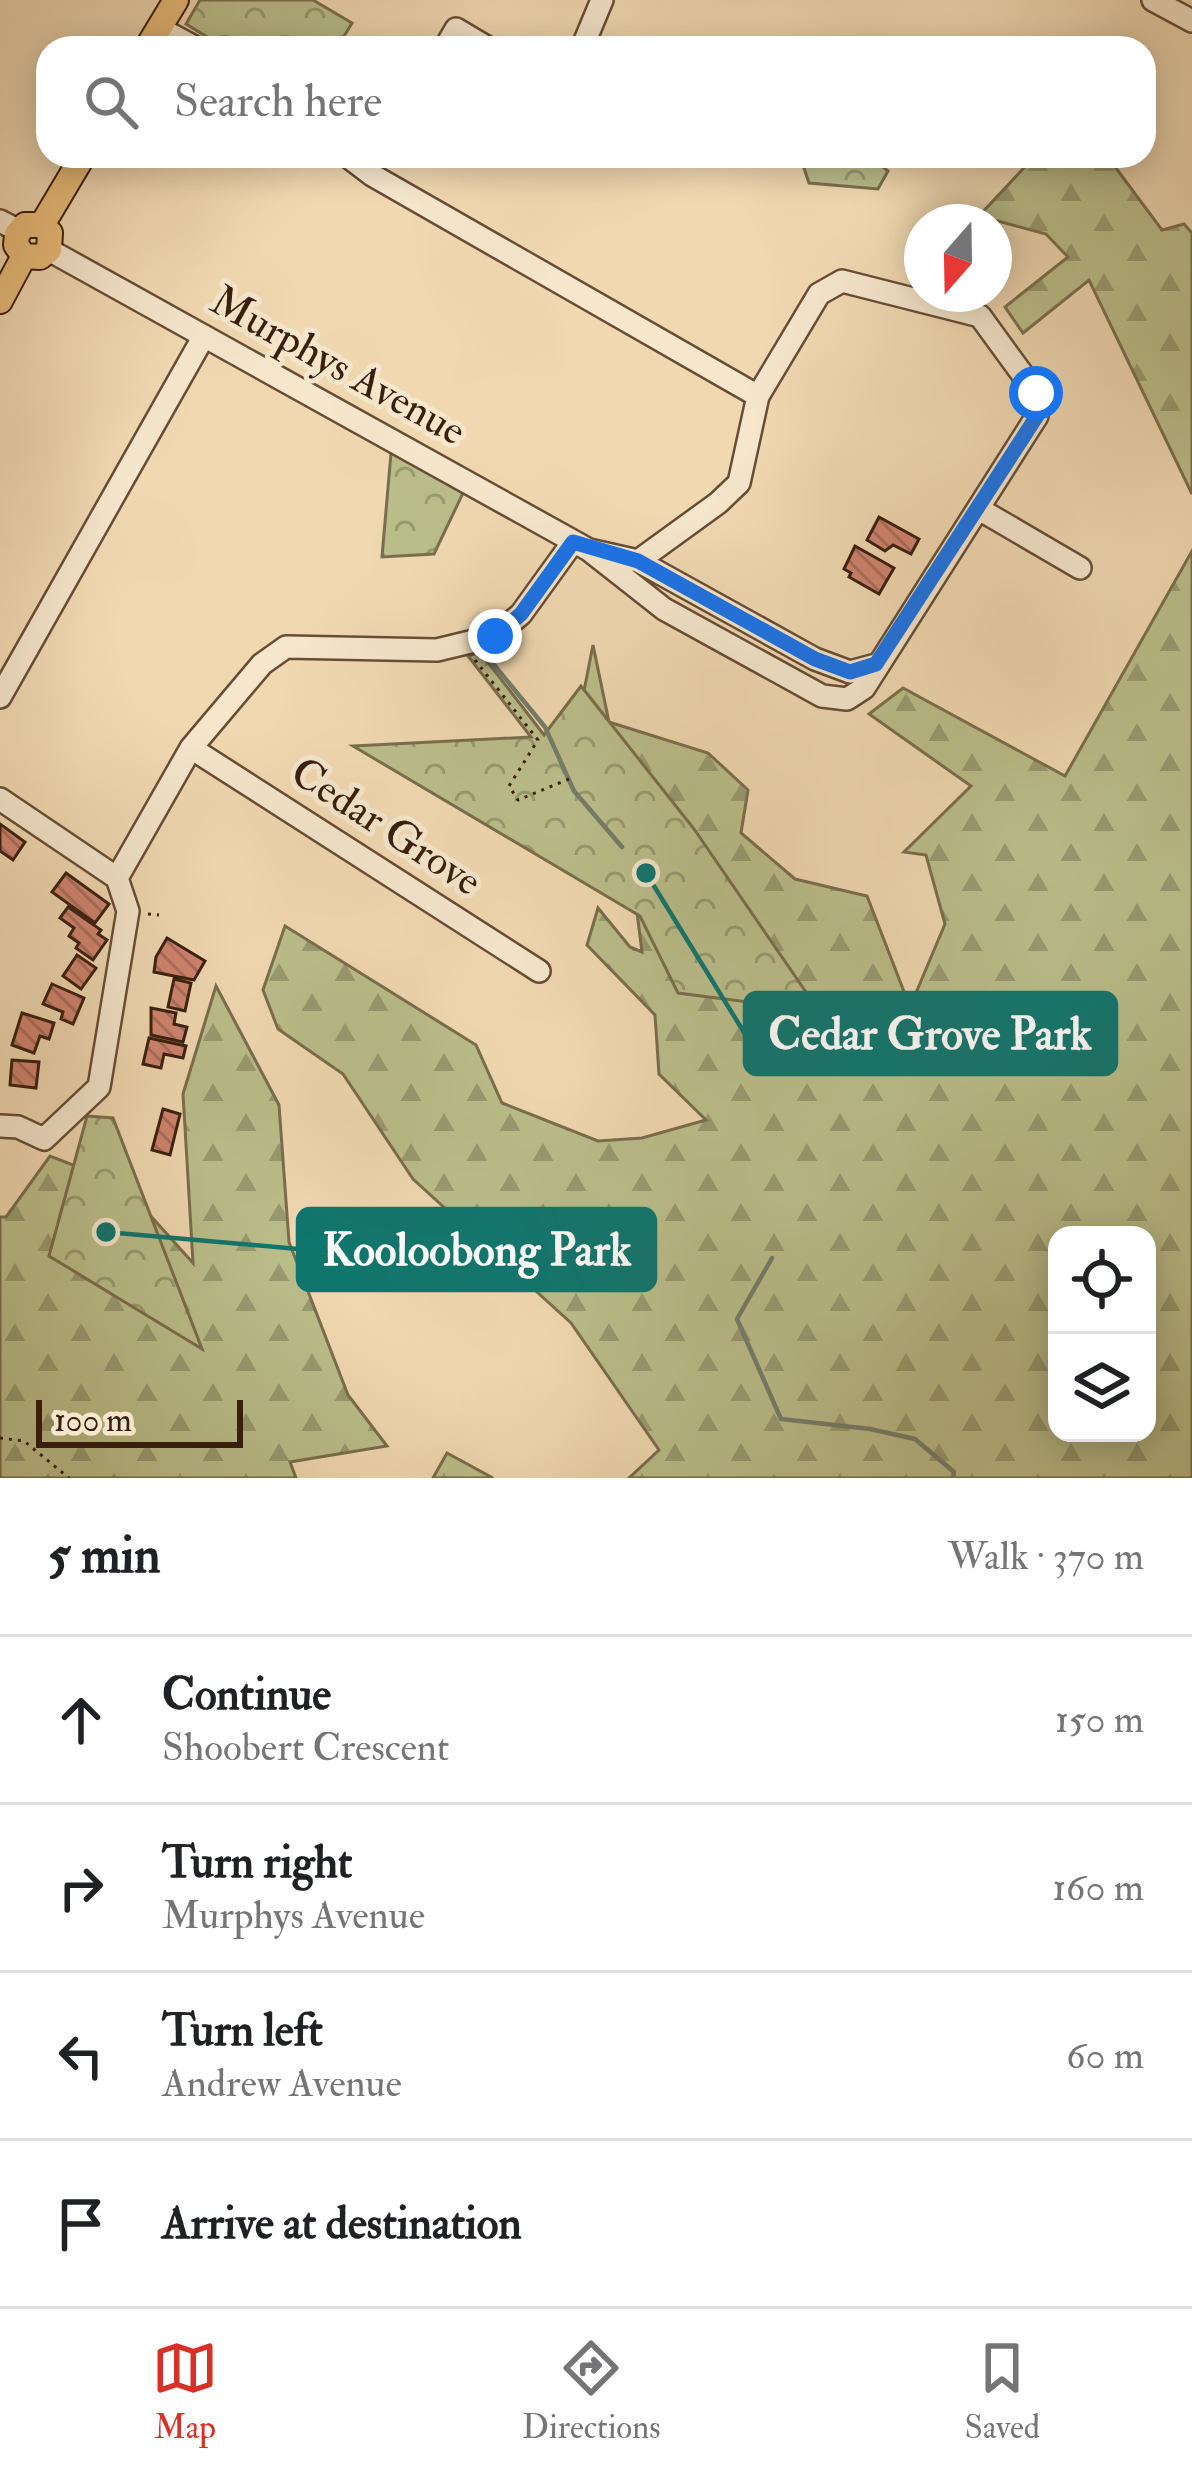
<!DOCTYPE html>
<html lang="en">
<head>
<meta charset="utf-8">
<style>
	:root { --surface:#fff; --page:#f2f2f2; --text:#202124; --muted:#757577; --line:#e0e0e0; --accent:#d93025 }
	body { margin:0; font-family:"IM FELL Double Pica",serif; background:var(--page); color:var(--text) }
	.controls { position:absolute; right:36px; bottom:36px; display:grid; overflow:hidden; border-radius:24px; box-shadow:0 6px 30px #0003 }
	.controls button { width:108px; height:108px; display:grid; place-items:center; padding:0; border:0; border-bottom:3px solid var(--line); background:var(--surface); color:var(--text); font:60px sans-serif }
	.compass { position:absolute; left:904px; top:204px; width:108px; height:108px; border-radius:50%; background:var(--surface); box-shadow:0 6px 30px #0003; rotate:200deg }
	.scale { position:absolute; left:36px; bottom:30px; width:207px; box-sizing:border-box; padding-left:12px; border:6px solid #391f0c; border-top:0; font-size:33px; line-height:42px; white-space:nowrap; color:#391f0c; -webkit-text-stroke:9px #f5e6cc; paint-order:stroke }
	.stop { position:absolute; width:36px; height:36px; margin:-27px; border:9px solid #1a73e8; border-radius:50%; background:#fff }
	.stop.end { background:#1a73e8; border-color:#fff; box-shadow:0 3px 12px #0008 }
	.list { margin:0; padding:0; list-style:none }
	h2 { display:flex; justify-content:space-between; align-items:center; height:156px; margin:0; padding:0 48px; font-size:51px }
	h2 small { font-size:39px; font-weight:400; color:var(--muted) }
	.list li { display:grid; grid-template-columns:78px 1fr auto; gap:36px; align-items:center; box-sizing:border-box; height:168px; padding:0 48px; border-top:3px solid var(--line) }
	.list b { display:block; font-size:45px; white-space:nowrap }
	.list p { margin:0; font-size:39px; white-space:nowrap; color:var(--muted) }
	.list em { font-size:39px; font-style:normal; color:var(--muted) }
	.icon { flex:none; width:66px; height:66px; fill:none; stroke:currentColor; stroke-width:2; stroke-linecap:round; stroke-linejoin:round }
	.map { position:relative; flex:none; width:1192px; height:1478px; overflow:hidden }
	.search { position:absolute; background:var(--surface); box-shadow:0 6px 30px #0003; left:36px; right:36px; top:36px; height:132px; display:flex; align-items:center; gap:30px; box-sizing:border-box; padding:0 42px; border-radius:36px; color:var(--muted); font-size:45px }
	.sheet { height:828px; background:var(--surface) }
	nav { display:flex; justify-content:space-around; align-items:center; box-sizing:border-box; height:168px; border-top:3px solid var(--line); background:var(--surface); font-size:33px; color:var(--muted) }
	nav a { display:grid; justify-items:center; gap:6px }
	nav .on { color:var(--accent) }
	.map>svg:first-child { display:block }
	.forest { fill:url(#forest-firs); stroke:#7a6e4c; stroke-width:3; fill-rule:evenodd }
	.park { fill:url(#park-crowns); stroke:#7a6e4c; stroke-width:3 }
	.lines { fill:none; stroke-linecap:round; stroke-linejoin:round }
	.stream { stroke:#747d69; stroke-width:4.5 }
	.building { fill:url(#building-back-hatch); stroke:#391f0c; stroke-width:3 }
	.minor-casing { stroke:#674d35; stroke-width:26 }
	.major-casing { stroke:#391f0c; stroke-width:28 }
	.path { stroke:#391f0c; stroke-width:3; stroke-dasharray:3 6; stroke-linecap:butt }
	.minor { stroke:#f5e6cc; stroke-width:21 }
	.major { stroke:#e8bc78; stroke-width:24 }
	.route { stroke:#1a73e8; stroke-width:15 }
	.labels { text-anchor:middle; dominant-baseline:central; stroke-width:10; stroke-linejoin:round; paint-order:stroke }
	.street-label { font-size:42px; fill:#391f0c; stroke:#f5e6cc }
	.leader { fill:none; stroke:#0f766e; stroke-width:4.5 }
	.callout-dot { fill:#0f766e; stroke:#f5e6cc; stroke-width:4.5 }
	.callout { fill:#0f766e; stroke:#0f766e; stroke-width:4.5 }
	.callout-label { font-size:45px; text-anchor:middle; font-weight:bold; fill:#fff }
</style>
</head>
<body>
<div class="map">
<svg width="1192" height="1478" viewBox="0 0 1192 1478">
	<defs>
		<pattern id="forest-firs" width="22" height="20" patternUnits="userSpaceOnUse" patternTransform="scale(3)"><rect width="22" height="20" fill="#babe8b"/><path d="M5 1l3.5 6h-7zM16 11l3.5 6h-7z" fill="#989a70"/></pattern>
		<pattern id="park-crowns" width="20" height="18" patternUnits="userSpaceOnUse" patternTransform="scale(3)"><rect width="20" height="18" fill="#babe8b"/><path d="M2 6a3 3 0 1 1 6 0M12 15a3 3 0 1 1 6 0" fill="none" stroke="#989a70"/></pattern>
		<pattern id="building-back-hatch" width="6" height="6" patternUnits="userSpaceOnUse" patternTransform="scale(3)"><rect width="6" height="6" fill="#cf836f"/><path d="M-1 5l2 2M0 0l6 6M5-1l2 2" fill="none" stroke="#a96b5a"/></pattern>
	</defs>
	<rect width="100%" height="100%" fill="#f0d8b1"/>
	<filter id="stains"><feTurbulence type="fractalNoise" baseFrequency=".00167" numOctaves="4"/><feColorMatrix values="0 0 0 0 .2 0 0 0 0 .09 0 0 0 0 .02 0 0 0 .5 -.17"/></filter>
	<radialGradient id="worn" r=".72"><stop offset=".6" stop-color="#630" stop-opacity="0"/><stop offset="1" stop-color="#630" stop-opacity=".3"/></radialGradient>
	<!-- forest -->
	<path class="forest" d="M1035,156H1107L1162,230L1184,224L1192,233V494L1089,280L1023,333L1005,307L1068,257L1046,234L979,216Z
		M1192,551V1478H629L659,1450L571,1323L413,1179L343,1074L278,1029L263,990L285,926L476,1045L502,1103L598,1141L642,1138L706,1120L659,1074L655,1015L587,945L598,908L630,947L642,952L632,873L572,752L593,645L609,722L708,753L748,790L741,833L795,879L867,896L910,1007L945,924L926,855L904,852L971,786L869,714L903,688L1065,776ZM1057,1235H1147V1433H1057Z
		M216,986L279,1105L289,1242L348,1395L387,1446L290,1462L296,1478H0V1217H6L50,1156L122,1184L193,1263L183,1094Z
		M447,1453L493,1478H433Z"/>
	<!-- park -->
	<path class="park" d="M200,0H313L352,23L337,48H225L186,24Z
		M800,156H870L888,171L878,189L809,183Z
		M391,453L464,491L434,554L382,557Z
		M480,652L544,735L581,686L694,829L819,1011L678,993L640,916L353,746L531,737L468,656Z
		M87,1116L113,1118L202,1349L49,1256Z"/>
	<g class="lines">
		<!-- stream -->
		<path class="stream" d="M486,655L545,727L574,791L622,847
			M772,1258L737,1319L781,1419L870,1429L915,1439L954,1472L953,1478"/>
	</g>
	<!-- building -->
	<path class="building" d="M879,517L919,539L911,554L893,545L885,551L867,540Z
		M855,546L894,568L879,594L849,577L851,573L844,569Z
		M0,824L25,842L13,860L0,851Z
		M66,873L109,904L95,923L52,892Z
		M68,907L101,930L98,934L107,940L93,960L76,948L79,943L69,936L74,928L60,918Z
		M167,938L205,961L194,980L154,972L156,957Z
		M77,955L96,968L81,989L63,976Z
		M174,979L191,983L185,1011L168,1007Z
		M52,984L84,998L73,1024L61,1019L63,1012L43,1004Z
		M151,1008L176,1013L174,1024L187,1027L183,1042L151,1035Z
		M22,1013L54,1023L49,1039L40,1036L34,1053L12,1045Z
		M149,1038L186,1046L183,1058L164,1054L161,1068L143,1064Z
		M12,1060L39,1062L36,1088L10,1085Z
		M163,1109L180,1114L170,1155L152,1150Z"/>
	<g class="lines">
		<defs>
			<path id="minor" d="M1153,0L1192,21
				M159,28L196,48
				M445,48L456,29L488,48
				M582,48L602,0
				M347,156L372,175L758,396
				M0,221L19,231
				M49,250L589,550L638,561L815,659L850,672L876,665
				M979,509L1080,568
				M589,550L664,609L822,696L847,699L864,688L1037,416L1036,393L980,316L842,281L819,294L758,396L739,483L718,503L638,561
				M0,697L204,336
				M191,748L539,971
				M0,799L117,878L128,911L99,1087L44,1139L18,1127L0,1126
				M117,878L191,748L262,664L286,647L437,650L495,636L521,614L573,542"/>
			<path id="major" d="M147,48L176,0
				M42,225L83,156
				M24,256L40,257L49,250L50,233L42,225
				M24,256L16,245L17,234L25,225H42
				M0,301L24,256"/>
		</defs>
		<!-- minor casing -->
		<use href="#minor" class="minor-casing"/>
		<!-- major casing -->
		<use href="#major" class="major-casing"/>
		<!-- path -->
		<path class="path" d="M475,660L538,740L509,786L518,800L569,779
			M148,914L159,915
			M0,1438L24,1441L69,1478"/>
		<!-- minor -->
		<use href="#minor" class="minor"/>
		<!-- major -->
		<use href="#major" class="major"/>
	</g>
	<g class="lines">
		<!-- route -->
		<path class="route" d="M495,636L521,614L573,542L638,561L815,659L850,672L876,664L1037,416L1036,393"/>
	</g>
	<g class="labels">
		<!-- street labels -->
		<g class="street-label">
			<text transform="translate(338 366) rotate(29)">Murphys Avenue</text>
			<text transform="translate(386 827) rotate(33)">Cedar Grove</text>
		</g>
	</g>
	<!-- callouts -->
	<path class="leader" d="M646 873L745 1034M106 1232L298 1249"/>
	<g class="callout-dot">
		<circle cx="646" cy="873" r="12"/>
		<circle cx="106" cy="1232" r="12"/>
	</g>
	<g class="callout">
		<rect x="745" y="993" width="371" height="81" rx="12"/>
		<rect x="298" y="1209" width="357" height="81" rx="12"/>
	</g>
	<g class="callout-label">
		<text x="930" y="1049">Cedar Grove Park</text>
		<text x="477" y="1265">Kooloobong Park</text>
	</g>
	<rect width="100%" height="100%" filter="url(#stains)"/>
	<rect width="100%" height="100%" fill="url(#worn)"/>
</svg>
<div class="controls">
<button><svg class="icon" aria-label="locate" viewBox="0 0 24 24"><circle cx="12" cy="12" r="6"/><path d="M12 2v4M12 18v4M2 12h4M18 12h4"/></svg></button>
<button><svg class="icon" aria-label="layers" viewBox="0 0 24 24"><path d="M12 4l9 5-9 5-9-5zM3 14l9 5 9-5"/></svg></button>
</div>
<svg class="compass" viewBox="-18 -18 36 36"><path d="M0-13l5 13h-10z" fill="#e53935"/><path d="M0 13l5-13h-10z" fill="#757577"/></svg>
<div class="scale">100 m</div>
<div class="stop" style="left:1036px;top:393px"></div>
<div class="stop end" style="left:495px;top:636px"></div>
<div class="search"><svg class="icon" aria-label="search" viewBox="0 0 24 24"><circle cx="10" cy="10" r="6"/><path d="M15 15l6 6"/></svg>Search here</div>
</div>
<section class="sheet">
<h2>5 min<small>Walk · 370 m</small></h2>
<ul class="list">
<li><svg class="icon" aria-label="ahead" viewBox="0 0 24 24"><path d="M12 20V5M6 11l6-6 6 6"/></svg><div><b>Continue</b><p>Shoobert Crescent</p></div><em>150 m</em></li>
<li><svg class="icon" aria-label="right" viewBox="0 0 24 24"><path d="M7 20v-9h11M14 6l5 5-5 5"/></svg><div><b>Turn right</b><p>Murphys Avenue</p></div><em>160 m</em></li>
<li><svg class="icon" aria-label="left" viewBox="0 0 24 24"><path d="M17 20v-9H6M10 6l-5 5 5 5"/></svg><div><b>Turn left</b><p>Andrew Avenue</p></div><em>60 m</em></li>
<li><svg class="icon" aria-label="arrive" viewBox="0 0 24 24"><path d="M6 21V4h12l-3 4 3 4H6"/></svg><div><b>Arrive at destination</b></div></li>
</ul>
</section>
<nav>
<a class="on"><svg class="icon" aria-label="map" viewBox="0 0 24 24"><path d="M3 6l6-2 6 2 6-2v14l-6 2-6-2-6 2zM9 4v14M15 6v14"/></svg>Map</a>
<a><svg class="icon" aria-label="directions" viewBox="0 0 24 24"><path d="M12 3l9 9-9 9-9-9zM9 14v-3h6M13 9l2 2-2 2"/></svg>Directions</a>
<a><svg class="icon" aria-label="saved" viewBox="0 0 24 24"><path d="M7 4h10v16l-5-4-5 4z"/></svg>Saved</a>
</nav>
</body>
</html>
